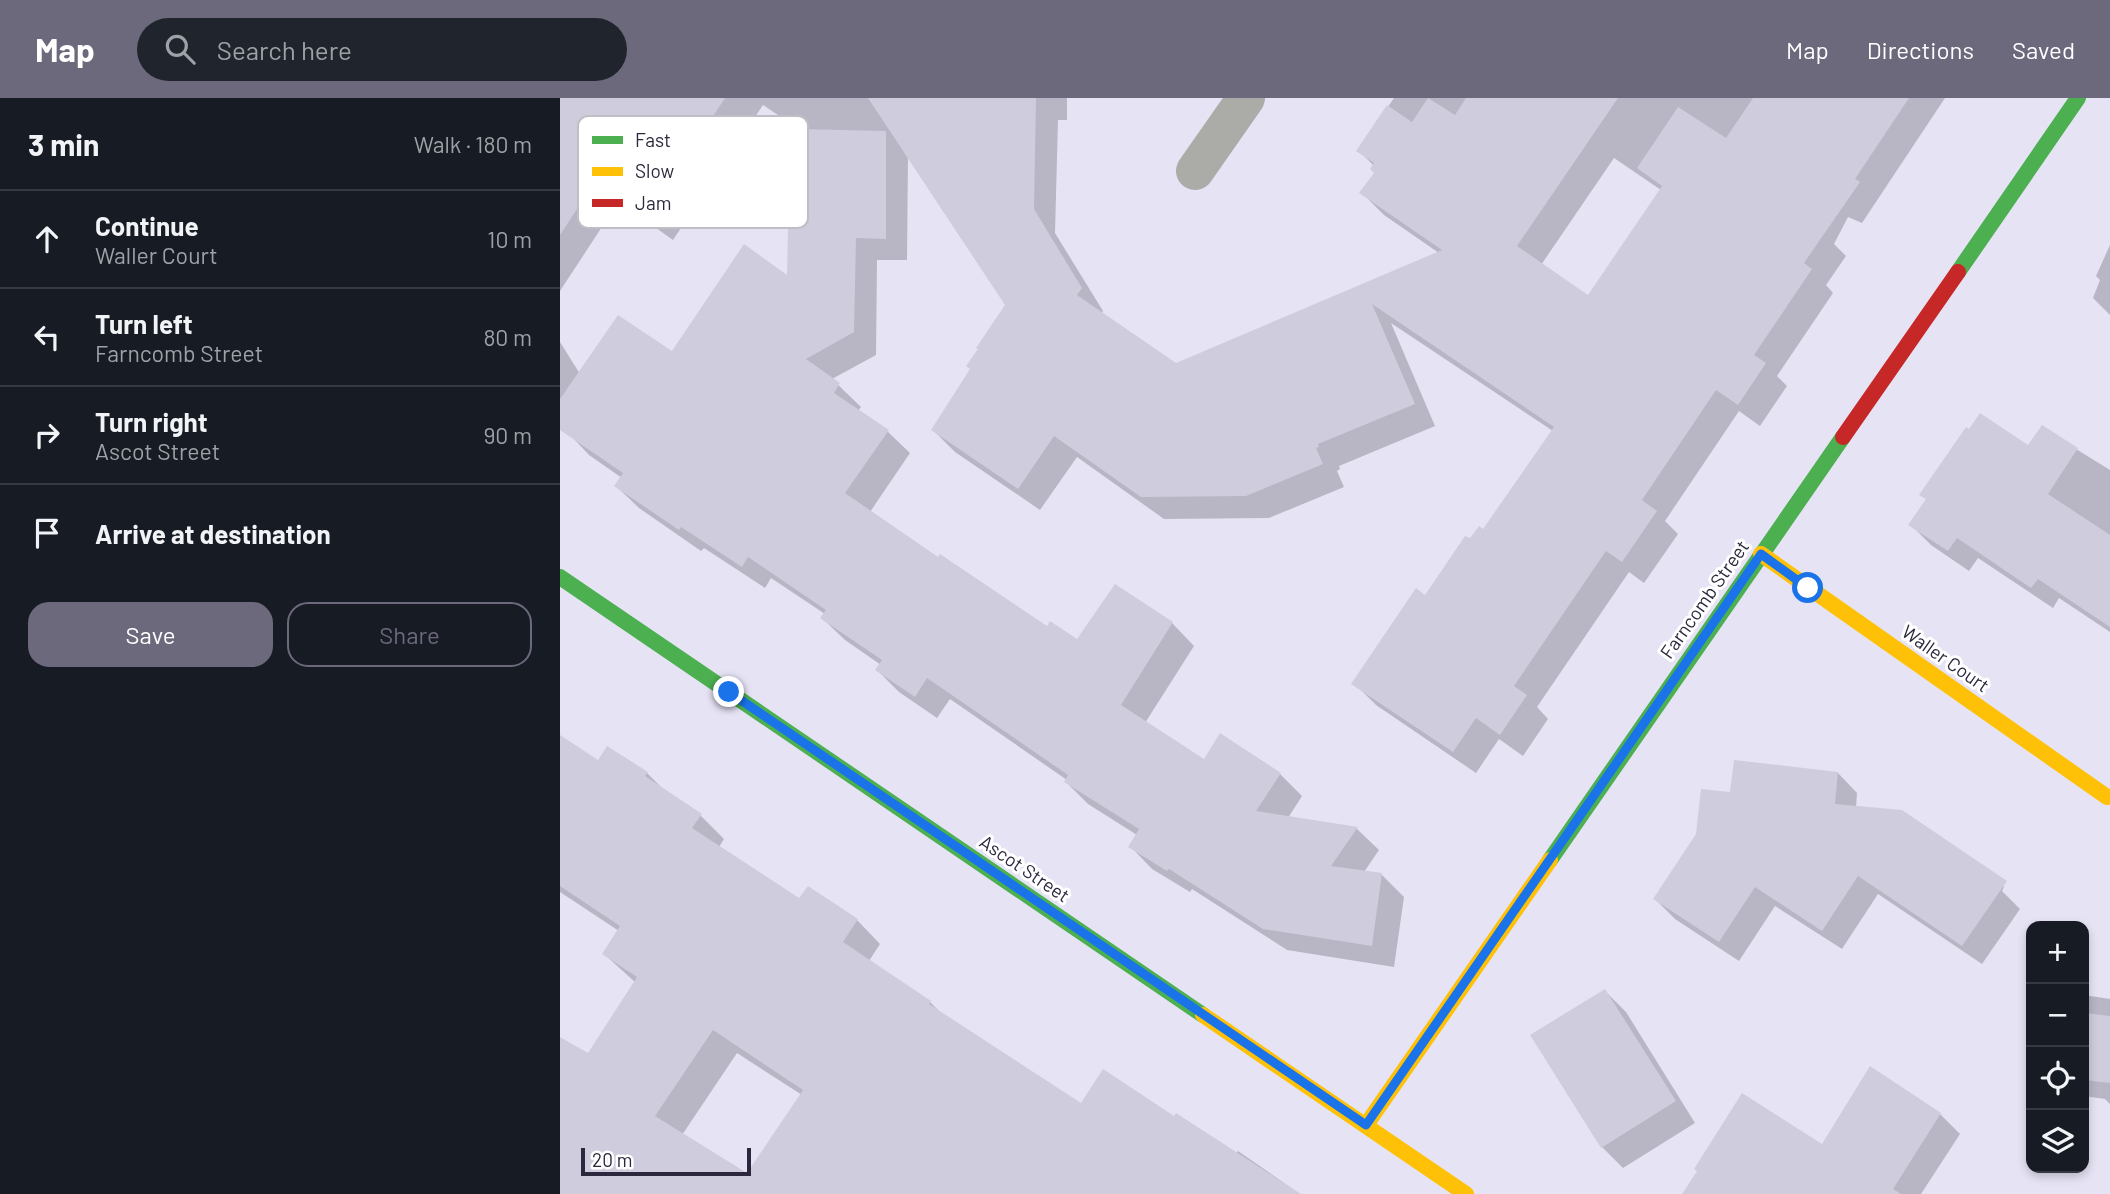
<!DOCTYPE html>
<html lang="en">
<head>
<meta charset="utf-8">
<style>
	:root { --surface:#171b24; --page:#20242c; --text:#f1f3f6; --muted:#9ea1a6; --line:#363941; --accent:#6d697d }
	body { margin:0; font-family:Barlow,sans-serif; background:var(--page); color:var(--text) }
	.controls { position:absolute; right:21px; bottom:21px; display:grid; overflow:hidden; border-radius:14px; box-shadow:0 4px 10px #0003 }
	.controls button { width:63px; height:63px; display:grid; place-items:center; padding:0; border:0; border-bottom:2px solid var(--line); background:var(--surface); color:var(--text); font:35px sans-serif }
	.scale { position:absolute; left:21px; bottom:18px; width:170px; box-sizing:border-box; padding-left:7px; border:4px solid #2c273c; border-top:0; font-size:19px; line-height:24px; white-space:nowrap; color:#2c273c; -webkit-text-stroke:5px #fff; paint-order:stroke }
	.stop { position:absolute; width:21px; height:21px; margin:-16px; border:5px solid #1a73e8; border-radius:50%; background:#fff }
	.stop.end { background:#1a73e8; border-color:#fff; box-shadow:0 2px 7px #0008 }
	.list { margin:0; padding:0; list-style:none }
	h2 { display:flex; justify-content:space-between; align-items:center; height:91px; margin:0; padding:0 28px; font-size:30px }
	h2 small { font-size:23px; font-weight:400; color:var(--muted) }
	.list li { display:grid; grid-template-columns:46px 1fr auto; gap:21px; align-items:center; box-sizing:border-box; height:98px; padding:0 28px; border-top:2px solid var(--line) }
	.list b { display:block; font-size:26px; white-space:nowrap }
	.list p { margin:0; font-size:23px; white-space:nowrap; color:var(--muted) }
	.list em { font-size:23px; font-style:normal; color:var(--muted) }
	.actions { display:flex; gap:14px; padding:21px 28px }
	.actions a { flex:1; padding:16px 0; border:2px solid var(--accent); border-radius:21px; text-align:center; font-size:24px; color:var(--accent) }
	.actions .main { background:var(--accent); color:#fff }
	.icon { flex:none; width:38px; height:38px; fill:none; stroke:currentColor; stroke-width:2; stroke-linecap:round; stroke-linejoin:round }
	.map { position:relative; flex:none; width:1550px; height:1096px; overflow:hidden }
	header { display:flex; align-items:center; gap:42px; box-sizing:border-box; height:98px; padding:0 35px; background:var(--accent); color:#fff }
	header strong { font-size:33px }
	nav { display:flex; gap:38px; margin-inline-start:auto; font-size:24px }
	.search { width:490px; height:63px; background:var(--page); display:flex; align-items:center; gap:18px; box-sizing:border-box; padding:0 24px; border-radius:38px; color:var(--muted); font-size:26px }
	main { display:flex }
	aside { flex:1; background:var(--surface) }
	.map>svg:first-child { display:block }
	.shadow { fill:#0003; fill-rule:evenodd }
	.building { fill:#cfccde; fill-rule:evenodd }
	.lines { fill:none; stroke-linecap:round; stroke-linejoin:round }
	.street { stroke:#abaca8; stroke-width:38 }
	.fast { stroke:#4caf50; stroke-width:16 }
	.slow { stroke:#ffc107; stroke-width:16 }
	.jam { stroke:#c62828; stroke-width:16 }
	.route { stroke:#1a73e8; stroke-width:9 }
	.labels { text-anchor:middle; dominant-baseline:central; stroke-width:6; stroke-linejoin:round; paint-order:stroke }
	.street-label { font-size:19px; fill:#2c273c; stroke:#fff }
	.key { fill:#fff; stroke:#c0bec4; stroke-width:2 }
	.key-label { font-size:19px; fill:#2c273c }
</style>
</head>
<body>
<header>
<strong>Map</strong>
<div class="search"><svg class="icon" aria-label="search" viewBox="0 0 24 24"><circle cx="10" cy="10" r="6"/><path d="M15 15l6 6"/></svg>Search here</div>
<nav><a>Map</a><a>Directions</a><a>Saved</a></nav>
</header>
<main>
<aside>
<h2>3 min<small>Walk · 180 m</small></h2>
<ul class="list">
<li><svg class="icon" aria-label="ahead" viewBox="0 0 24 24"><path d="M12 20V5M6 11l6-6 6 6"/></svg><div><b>Continue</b><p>Waller Court</p></div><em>10 m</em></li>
<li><svg class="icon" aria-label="left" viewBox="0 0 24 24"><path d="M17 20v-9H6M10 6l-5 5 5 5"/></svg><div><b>Turn left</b><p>Farncomb Street</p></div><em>80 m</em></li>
<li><svg class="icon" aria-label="right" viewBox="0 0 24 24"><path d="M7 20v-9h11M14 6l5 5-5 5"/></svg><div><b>Turn right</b><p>Ascot Street</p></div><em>90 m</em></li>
<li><svg class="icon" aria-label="arrive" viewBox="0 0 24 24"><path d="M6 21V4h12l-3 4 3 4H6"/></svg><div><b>Arrive at destination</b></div></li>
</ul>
<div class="actions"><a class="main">Save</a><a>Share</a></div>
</aside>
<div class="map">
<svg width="1550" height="1096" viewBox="0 0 1550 1096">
	<rect width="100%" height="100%" fill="#e6e3f5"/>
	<!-- shadow -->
	<path class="shadow" d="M0,0H507V22H498L495,135L543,213L541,216L616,267L879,155L824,117L802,95L816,75L814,68L798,52L834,0H1385L1302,125L1288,119L1274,146L1286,158L1266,187L1273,195L1217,278L1227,288L1200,328L1179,313L1105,423L1118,436L1084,485L1069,474L977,609L988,621L963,658L939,641L916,675L816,607L794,585L910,443L924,434L993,333L831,225L875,328L779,368L780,371L777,373L784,389L709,420L604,421L517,359L480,412L395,354L373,332L412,271L447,207L348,57L347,162H317L316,257L272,281L301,309L298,313L327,333L350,355L310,414L379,461L487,530L518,543L612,525L634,548L585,625L645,664L720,676L742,698L728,720L797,731L819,752L804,774L822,777L844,799L834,869L727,852L632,791L630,794L592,771L570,748L577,737L528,706L506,684L507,682L390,601L377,620L339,594L317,572L321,567L285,542L262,520L265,516L211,480L205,490L144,450L141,453L79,410L56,388L62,380L29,357L0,326V244L20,276L112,255L229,180L240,133L242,33L203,7L113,142L72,113L69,118L55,109L0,193ZM1054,60L1101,92L1028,200L981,167Z
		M1550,147V217L1533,200L1540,182L1536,178Z
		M1482,330L1550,372V534L1499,500L1493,510L1418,460L1409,473L1371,447L1350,426L1469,350Z
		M0,639L39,664L48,650L87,675L106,694L141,718L164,741L159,749L240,802L297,822L320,846L309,863L370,904L383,917L521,1007L615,1020L676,1056L678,1053L740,1096H0V941L28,957L76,885L44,856L59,833L0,794ZM177,955L242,997L188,1078L122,1037Z
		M1278,675L1297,695L1296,709L1425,770L1444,789L1442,793L1460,811L1422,866L1318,796L1282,851L1215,808L1179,863L1115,821L1095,801L1172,696Z
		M1045,893L1066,914L1135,1025L1063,1070L1042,1049Z
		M1524,897L1550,901V1006L1545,1001L1524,998Z
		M1310,970L1380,1016L1400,1036L1361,1096H1126L1262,1048Z"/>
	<!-- building -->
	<path class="building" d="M0,0H165L146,29H152L91,122L49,92L46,97L32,88L0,137Z
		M308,0H476L474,111L522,190L517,197L616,265L882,152L799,95L814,75L810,71L814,65L796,53L827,7L852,24L868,0L895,17L906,0H1058L957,148L1028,197L1102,88L1077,70L1118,9L1166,40L1193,0H1349L1295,81L1300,84L1244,165L1252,171L1194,257L1206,265L1178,307L1156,292L1082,402L1097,413L1062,464L1046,453L954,588L967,597L940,637L916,620L893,654L791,586L856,490L865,497L905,438L910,440L919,428L923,431L994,329L812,206L855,306L758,346L759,349L756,350L763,366L686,398L581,399L494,338L458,391L371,332L410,271L406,268L418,251L416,250L445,207Z
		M240,31L326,33V141L296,140L294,234L246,261L280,285L274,295L329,332L285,395L378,459L380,456L487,528L490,523L517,541L555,486L613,524L561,607L644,661L660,635L721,675L696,713L798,729L771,768L822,775L812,848L703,831L609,771L607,773L568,749L579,731L504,684L508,677L367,580L355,599L315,572L322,562L260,520L266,512L188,459L182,469L121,429L119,432L54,388L63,375L0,332V301L58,217L112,253L184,146L227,177L228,131H239Z
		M1420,315L1468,347L1482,327L1518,350L1488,396L1550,437V529L1478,481L1471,490L1397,440L1388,453L1348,427L1366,401L1359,397L1406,329L1409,331Z
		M0,637L38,662L47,648L88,674L85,678L142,716L132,730L239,800L248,788L298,821L283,844L371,903L369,906L521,1005L543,971L614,1018L616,1015L741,1096H0V939L28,955L77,879L42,856L60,828L0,788ZM153,932L243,992L187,1075L95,1018Z
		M1174,662L1278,674L1275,706L1342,712L1447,783L1402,848L1298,778L1262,833L1195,789L1159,844L1093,801L1136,736L1141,691L1170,694Z
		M1045,891L1116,1003L1041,1050L970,937Z
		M1524,896H1527L1525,915L1550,918V985L1524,982Z
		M1310,968L1381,1015L1333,1091L1341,1096H1122L1137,1073L1134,1071L1182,995L1262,1046Z"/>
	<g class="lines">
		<!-- street -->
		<path class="street" d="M635,73L686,0"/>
		<!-- fast -->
		<path class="fast" d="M1398,174L1518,0
			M0,479L643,917
			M990,762L1283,339"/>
		<!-- slow -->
		<path class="slow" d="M1201,456L1547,699
			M643,917L906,1096
			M806,1027L990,762"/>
		<!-- jam -->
		<path class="jam" d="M1283,339L1398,174"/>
	</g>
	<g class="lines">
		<!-- route -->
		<path class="route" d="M169,594L806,1027L1201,456L1248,490"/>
	</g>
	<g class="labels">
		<!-- street labels -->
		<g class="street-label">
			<text transform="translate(1144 501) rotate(-55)">Farncomb Street</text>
			<text transform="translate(1386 560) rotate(35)">Waller Court</text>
			<text transform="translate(465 770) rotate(34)">Ascot Street</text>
		</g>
	</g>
	<!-- legend -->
	<rect x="18" y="18" width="230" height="112" rx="10" class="key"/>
	<rect x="32" y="38" width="31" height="8" fill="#4caf50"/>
	<rect x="32" y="69" width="31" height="9" fill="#ffc107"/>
	<rect x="32" y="101" width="31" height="8" fill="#c62828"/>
	<g class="key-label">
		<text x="75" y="49">Fast</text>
		<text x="75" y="80">Slow</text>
		<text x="75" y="112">Jam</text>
	</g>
</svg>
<div class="controls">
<button>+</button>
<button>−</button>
<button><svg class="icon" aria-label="locate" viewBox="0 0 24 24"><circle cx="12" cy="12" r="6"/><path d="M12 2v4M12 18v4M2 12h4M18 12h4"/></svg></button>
<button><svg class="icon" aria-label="layers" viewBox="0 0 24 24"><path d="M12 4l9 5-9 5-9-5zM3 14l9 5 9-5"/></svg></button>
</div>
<div class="scale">20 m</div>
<div class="stop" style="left:1248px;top:490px"></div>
<div class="stop end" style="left:169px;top:594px"></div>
</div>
</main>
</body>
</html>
